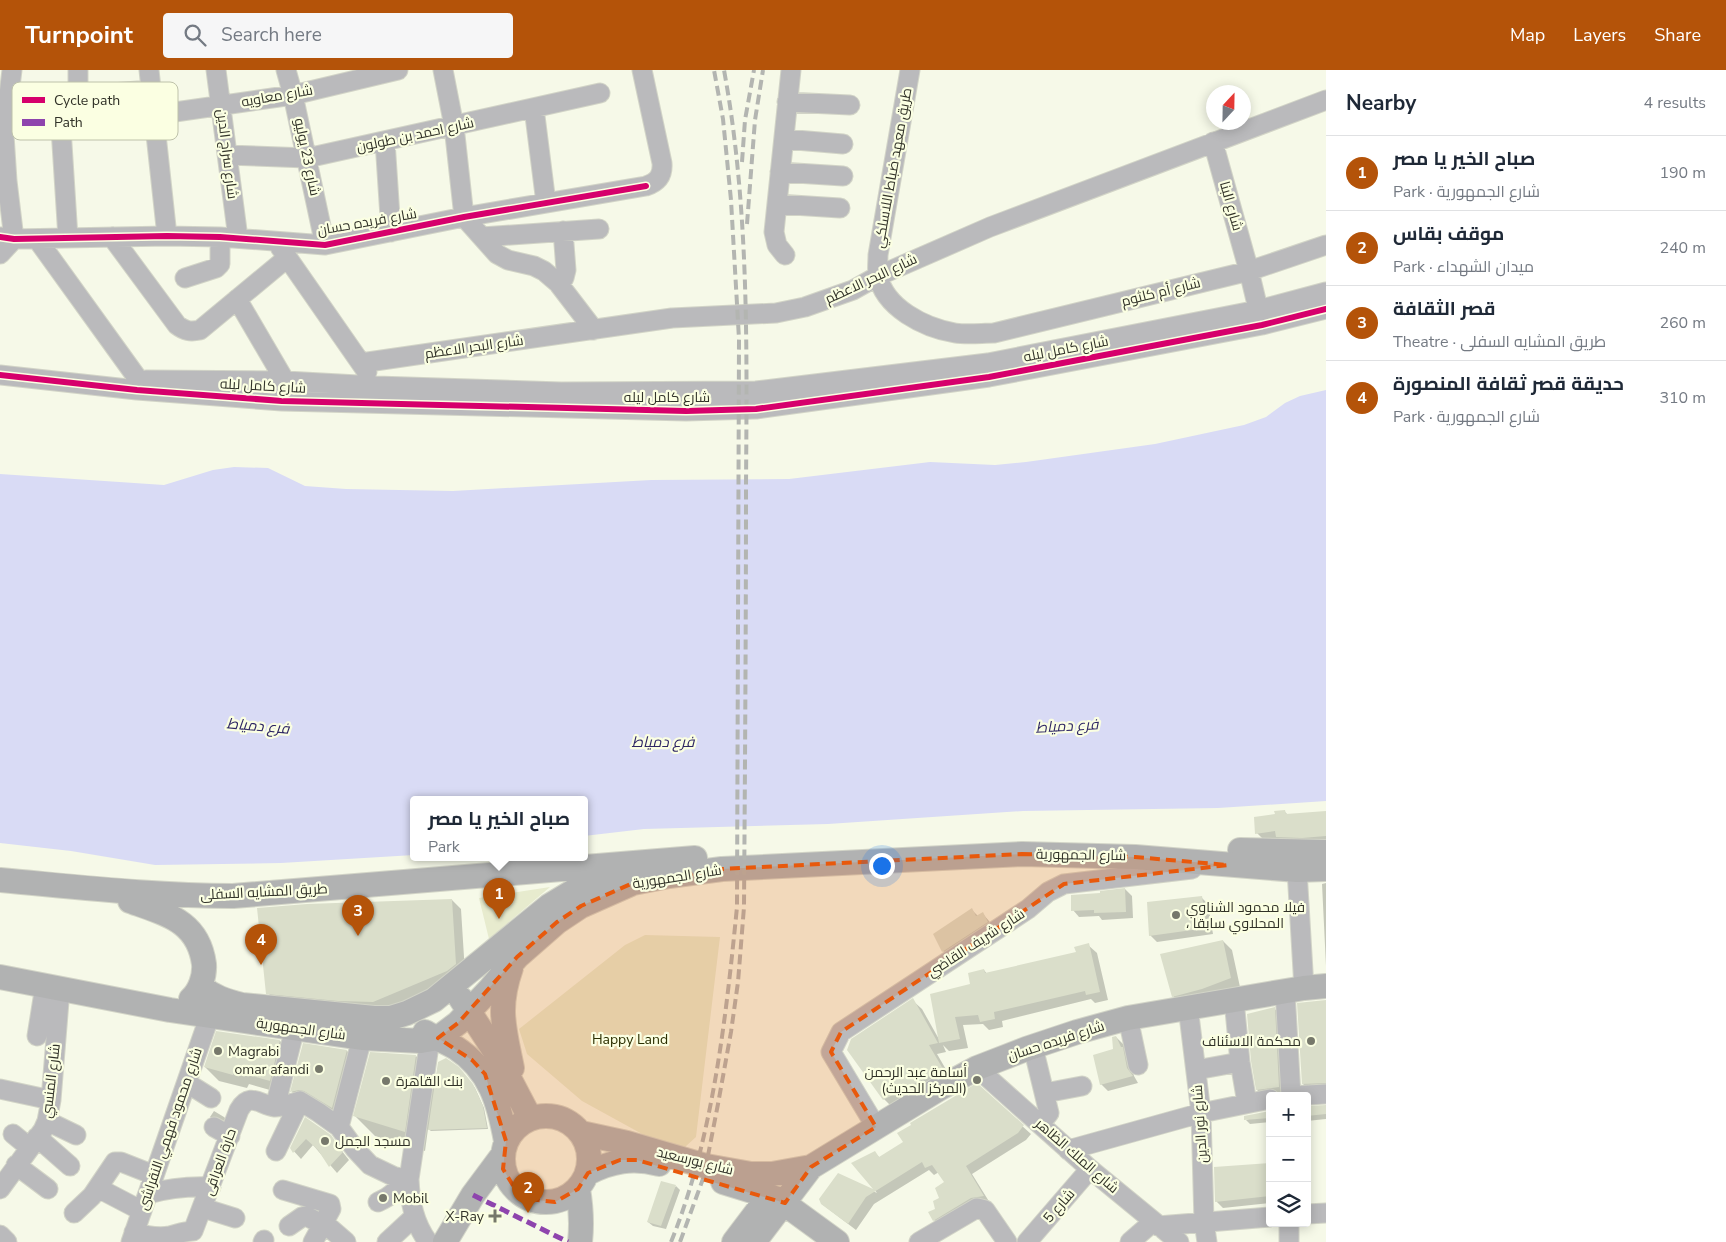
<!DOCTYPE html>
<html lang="en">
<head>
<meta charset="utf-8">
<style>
	:root { --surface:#fff; --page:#f6f6f7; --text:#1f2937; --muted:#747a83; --line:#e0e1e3; --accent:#b45309 }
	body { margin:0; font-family:"Nunito Sans",Cairo,sans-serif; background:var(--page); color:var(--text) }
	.controls { position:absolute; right:15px; bottom:15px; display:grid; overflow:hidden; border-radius:5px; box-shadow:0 2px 12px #0003 }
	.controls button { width:45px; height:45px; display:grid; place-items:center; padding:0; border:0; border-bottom:1px solid var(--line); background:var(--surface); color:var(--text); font:25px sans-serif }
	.compass { position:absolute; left:1206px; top:15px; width:45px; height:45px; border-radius:50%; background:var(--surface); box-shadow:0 2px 12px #0003; rotate:22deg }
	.you { position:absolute; left:881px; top:795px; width:18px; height:18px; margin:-12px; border:4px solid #fff; border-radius:50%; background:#1a73e8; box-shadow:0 0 0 8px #1a73e833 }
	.badge { display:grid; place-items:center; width:32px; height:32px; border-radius:50%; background:var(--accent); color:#fff; font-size:16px; font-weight:700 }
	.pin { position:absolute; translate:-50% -41px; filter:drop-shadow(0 1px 2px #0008) }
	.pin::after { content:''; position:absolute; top:26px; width:18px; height:15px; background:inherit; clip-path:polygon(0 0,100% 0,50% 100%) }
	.popup { position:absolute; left:410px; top:726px; width:178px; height:65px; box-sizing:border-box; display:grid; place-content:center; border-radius:5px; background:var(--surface); filter:drop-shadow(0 1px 4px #0005); font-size:16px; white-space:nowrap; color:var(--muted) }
	.popup b { font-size:19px; color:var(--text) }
	.popup::after { content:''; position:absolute; left:50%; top:100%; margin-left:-10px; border:10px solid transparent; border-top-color:var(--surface) }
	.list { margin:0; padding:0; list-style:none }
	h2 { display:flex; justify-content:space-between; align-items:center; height:65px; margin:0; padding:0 20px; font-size:21px }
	h2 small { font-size:16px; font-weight:400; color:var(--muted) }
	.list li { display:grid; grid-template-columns:32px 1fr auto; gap:15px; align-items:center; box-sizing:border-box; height:75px; padding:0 20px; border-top:1px solid var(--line) }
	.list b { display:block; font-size:19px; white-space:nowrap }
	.list p { margin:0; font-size:16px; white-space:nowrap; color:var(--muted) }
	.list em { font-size:16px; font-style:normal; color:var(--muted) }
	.icon { flex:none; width:28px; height:28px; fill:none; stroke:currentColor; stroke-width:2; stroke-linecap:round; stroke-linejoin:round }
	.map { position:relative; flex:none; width:1326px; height:1172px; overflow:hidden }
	header { display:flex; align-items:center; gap:30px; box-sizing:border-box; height:70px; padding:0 25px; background:var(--accent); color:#fff }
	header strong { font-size:24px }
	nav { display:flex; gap:28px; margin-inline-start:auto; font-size:18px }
	.search { width:350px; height:45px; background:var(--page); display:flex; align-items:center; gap:12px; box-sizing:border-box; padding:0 18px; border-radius:5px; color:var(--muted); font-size:19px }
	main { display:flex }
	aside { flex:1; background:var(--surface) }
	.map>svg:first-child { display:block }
	.green { fill:#e7ebce }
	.water { fill:#d9dbf5 }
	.shadow { fill:#0003 }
	.building { fill:#dadeca }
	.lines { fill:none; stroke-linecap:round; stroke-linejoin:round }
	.minor-casing { stroke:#d2d4c7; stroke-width:21 }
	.major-casing { stroke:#d2d4c7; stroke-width:26 }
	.minor { stroke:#bababc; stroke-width:19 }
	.major { stroke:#b1b2b2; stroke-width:24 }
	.rail { stroke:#b3b5b1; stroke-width:4; stroke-dasharray:10 5; stroke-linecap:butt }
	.quiet { stroke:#8e44ad; stroke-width:5; stroke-dasharray:10 5; stroke-linecap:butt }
	.cycleway-casing { stroke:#fbffe2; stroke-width:9 }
	.cycleway { stroke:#d6006c; stroke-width:6 }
	.marked { fill:#e8590c; fill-opacity:0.2; stroke:#e8590c; stroke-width:4; stroke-dasharray:10 6; stroke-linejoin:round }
	.poi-dot { fill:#76786b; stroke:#fbffe2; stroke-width:2 }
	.labels { text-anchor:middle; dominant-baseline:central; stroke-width:4.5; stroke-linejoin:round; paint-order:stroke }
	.street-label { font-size:14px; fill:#313228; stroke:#fbffe2 }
	.poi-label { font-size:14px; fill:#313228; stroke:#fbffe2; text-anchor:start }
	.park-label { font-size:14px; fill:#2b2f01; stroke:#fbffe2 }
	.water-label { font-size:15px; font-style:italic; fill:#2d2564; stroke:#fbffe2 }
	.key { fill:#fbffe2; stroke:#bec2aa; stroke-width:1 }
	.key-label { font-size:14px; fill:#313228 }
</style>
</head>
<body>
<header>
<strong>Turnpoint</strong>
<div class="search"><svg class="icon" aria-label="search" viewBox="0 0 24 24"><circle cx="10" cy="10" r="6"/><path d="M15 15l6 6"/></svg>Search here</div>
<nav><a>Map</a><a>Layers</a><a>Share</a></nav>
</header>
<main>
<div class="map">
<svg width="1326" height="1172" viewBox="0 0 1326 1172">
	<rect width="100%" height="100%" fill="#f6f9e8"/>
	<!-- green -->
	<path class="green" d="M550,817L489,869L479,828Z
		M645,865L720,867L696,1067L685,1077L653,1070L582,1031L527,984L519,959L625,875Z"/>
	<!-- water -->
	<path class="water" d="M1326,320V731L1218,738L1023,741L828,754L644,759L584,766V730H414V785L281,793L155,795L71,781L0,773V404L164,415L213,400L234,397L268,398L305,416L346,419L453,421L651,410L789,409L930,392L995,395L1026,392L1155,374L1244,355L1266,347L1285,333L1300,326Z"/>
	<!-- shadow -->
	<path class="shadow" d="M1284,741L1288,745L1326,742V775L1266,772L1257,763L1276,745Z
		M1326,813V896L1322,814Z
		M1125,819L1132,826L1133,848L1102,850L1099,846L1079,847L1073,840L1101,824Z
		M1201,827L1208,834L1213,864L1157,872L1150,865Z
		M452,830L461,839L465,903L457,910L383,940L277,932L268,923Z
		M972,840L978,846L983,844L989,851L994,859L950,888L943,881L935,864Z
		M1223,871L1232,880L1240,917L1182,935L1173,926Z
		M1088,875L1097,883L1108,930L1095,933L1091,929L1002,951L1003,957L989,960L983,954L963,955L968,978L949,981L943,975L946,982L937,984L951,1008L893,1038L884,1029L912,930L922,939L940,971L972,914L984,900L987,904L1077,883Z
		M1326,931V1022L1312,1023L1303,1014Z
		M1274,938L1283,948L1288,1026H1270L1267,1029L1257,1020Z
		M217,962L280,971L294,985L284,1024L249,1014L247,1018L219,1011L205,997Z
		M1116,967L1123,974L1129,985L1134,1006L1138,1013L1108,1021L1101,1014L1114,980Z
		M304,975L347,981L361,995L346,1051L306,1036L292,1022Z
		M416,986L437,1007L468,1009L475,1018L484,1038L488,1059L431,1061L428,1059L425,1081L375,1066L355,1046Z
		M977,1015L1031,1064L1026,1070L972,1104L990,1133L941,1157L934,1150L946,1113L939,1102L934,1105L929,1100L874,1134L856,1160L822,1134L839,1105L877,1123L853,1093L875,1083L880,1088L905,1072Z
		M1326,1037V1049L1307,1051V1038Z
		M214,1041L224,1047L228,1051V1053L220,1050L214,1051L210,1047Z
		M1270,1042V1052L1250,1054L1246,1050Z
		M305,1049L330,1066L349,1090L337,1103L313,1075L301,1089L291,1078Z
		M1270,1094V1133L1223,1138L1216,1131Z
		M676,1116L680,1120L666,1159L653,1156L648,1152Z"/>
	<!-- building -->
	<path class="building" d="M1285,740L1286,744L1326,741V766L1302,768L1276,767L1275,761L1255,764L1254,747L1275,744L1274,741Z
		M1125,818L1126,842L1094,843V840L1071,841V825L1100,823V821Z
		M1202,826L1207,858L1149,866L1147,832Z
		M452,829L456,894L447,901L373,932L338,931L266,924L257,838L307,834Z
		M972,838L976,846L983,842L988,852L942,882L933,864Z
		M1223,870L1231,908L1202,919L1172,927L1160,884Z
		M1089,873L1100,922L1086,925L1085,921L994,942L995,949L980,952L978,945L955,947L960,969L939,973L930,924L970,914L968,903L984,899L985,903L1076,882L1074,877Z
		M913,928L938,973L929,975L943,999L883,1030L847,980L851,969Z
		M1326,930V1013L1302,1014L1297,933Z
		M1275,937L1279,1017L1256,1020L1251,991L1247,944Z
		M216,961L280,970L270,1011L235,1001L233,1005L204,997Z
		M1116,966L1121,977H1123L1127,998L1133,1006L1100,1015L1093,985L1113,979L1112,967Z
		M303,973L347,980L332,1038L304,1021L299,1020L290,1022Z
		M370,982L416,985L405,1062L353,1046Z
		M446,988L459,997L473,1014L483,1036L487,1058L428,1060L438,992Z
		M977,1013L1024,1055L1018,1063L966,1096L984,1126L971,1128L933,1151L928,1142L935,1139L933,1131L939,1128L935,1118L944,1112L932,1095L925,1098L922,1092L866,1127L848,1154L821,1134L819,1129L838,1103L873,1119L851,1093L875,1081L879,1087L903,1072L897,1063L911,1055L910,1053Z
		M1326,1035V1044L1307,1046V1036Z
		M1270,1041V1048L1244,1050V1046Z
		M305,1047L331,1065L343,1082L329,1097L318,1080L306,1069L293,1083L290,1078Z
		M1270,1093V1126L1215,1132L1214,1097Z
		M661,1111L676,1115L661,1156L647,1152Z"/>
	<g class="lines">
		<defs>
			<path id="minor" d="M78,0V26
				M149,0L167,166
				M216,0L238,168
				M286,0L293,25L325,175
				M443,0L454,56L464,147L497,184L508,190L534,196L544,201L558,213L594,260
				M910,0L878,185C878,192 877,199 878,205C884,238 925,258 955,263C968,265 982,263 994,263L1249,201L1326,175
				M59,27L68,168
				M7,31L151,20
				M787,32L850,35
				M534,38L546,133
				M154,45L293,25L398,0
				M784,69L843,74
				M385,71L391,162
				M1213,72L1249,201L1261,251
				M227,85L307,88L600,23
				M780,102L843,106
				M777,134L840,138
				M0,167L14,169L167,166L220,167L325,175L464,147L646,116C658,112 663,105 662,93L642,0
				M112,167L177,255C185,261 190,262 200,260L287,188
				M482,167L599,159
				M37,169L138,309
				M280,177L367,302
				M0,184L14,169L7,111L4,65L12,0
				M785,185L777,175L774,162L791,0
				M185,208L216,198L220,194V167
				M558,213L564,208L566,200L563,161
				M237,229L285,311
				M361,293L672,248L776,243L805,237L853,220L878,206L990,157L1326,30
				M0,305L137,320L282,331L686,341L756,339L989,307L1262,255L1326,239
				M146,310L285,311L376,316L561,322L756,321L988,293L1258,240L1326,222
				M1297,800L1304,918
				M1285,921L1291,1026
				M1234,930L1240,992L1247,1033
				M1188,937L1201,1043L1204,1152L1207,1172
				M1128,948L1138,995
				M37,966L45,916
				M1033,977L1049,1043L1040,1054
				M977,998L1090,1099L1179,1172
				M1196,1000L1240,992
				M187,1013L211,1028
				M0,1019L51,1030
				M1045,1023L1082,1016
				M1291,1026L1326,1024
				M275,1037L295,958
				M47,1051L76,1065
				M214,1057L230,1066
				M339,1057L362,968
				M876,1057L831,982L841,962L1028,839L1048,822L1064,814L1192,799
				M13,1064L30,1078
				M37,1067L70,1096
				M1068,1080L1201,1043L1270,1029
				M276,1081L300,1031
				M16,1095L48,1119
				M98,1118L142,1141
				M0,1119L43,1060L47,1051L51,1030L60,919
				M283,1120L330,1134L331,1139L313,1172
				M148,1124C169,1118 189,1116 211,1117
				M378,1132C391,1126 397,1121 403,1108
				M203,1138L235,1148
				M74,1143L92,1126L115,1092H121L154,1105
				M1307,1144L1326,1143
				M1289,1153V1172
				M289,1156L302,1147L306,1146L331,1159L346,1172
				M1158,1156L1270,1147
				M193,1161L239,1040C250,1021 260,1035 275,1037C282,1037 293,1033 300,1031L318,1042L339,1057L355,1079L370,1095L395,1107L409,1109
				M134,1162C146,1166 157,1168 170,1166C178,1164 184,1161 193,1161
				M0,1165L7,1172
				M131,1172L210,945
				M263,1172L264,1170
				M387,1172L414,1147
				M428,1172C414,1153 410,1132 409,1109L430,969
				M919,1172L977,1138L985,1140L1007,1172
				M1027,1172L1090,1099
				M1130,1172L1153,1152"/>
			<path id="major" d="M1240,780L1326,782
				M0,810C78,817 155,826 233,826L695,788
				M130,831C165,844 198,850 204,894C205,906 200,921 191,929
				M511,898C497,938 504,958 512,998
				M0,907L170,940L362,968L421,971L438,968L458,953L490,919L517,887L557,852L581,836L633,813L669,806L722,799L1022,784L1135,787L1297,800L1326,799
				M201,916C213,927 226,931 242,935L374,948H391L407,943L434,930L549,836L612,798
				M461,929L496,983L530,1048
				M425,962C435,968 446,972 456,978C490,1000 499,1033 506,1071
				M503 1089a43 43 0 1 1 86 0a43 43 0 1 1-86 0Z
				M581,1063L627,1073L706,1096L751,1104H772L811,1097L942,1017L977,998L1026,979L1077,962L1128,948L1304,918L1326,916
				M588,1103C611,1091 633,1087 659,1094
				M723,1112L778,1129L837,1172
				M578,1119C581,1137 582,1154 580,1172
				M445,1172L473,1125L502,1086
				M734,1172L759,1139
				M754,1172L811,1097"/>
		</defs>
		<!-- minor casing -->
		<use href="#minor" class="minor-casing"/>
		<!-- major casing -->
		<use href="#major" class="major-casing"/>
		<!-- minor -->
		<use href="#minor" class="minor"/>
		<!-- major -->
		<use href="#major" class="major"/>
		<!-- rail -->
		<path class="rail" d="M742,92L745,50L754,0
			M747,154L755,50L763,0
			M671,1172C713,1069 726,947 737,837L739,269L731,130L723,49L714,0
			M680,1172L704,1106L718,1034L731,962L738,912L744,837C745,697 746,556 746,416C747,278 749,136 724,0"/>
		<!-- quiet -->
		<path class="quiet" d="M473,1125L568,1172"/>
		<defs>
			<path id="cycleway" d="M0,167L14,169L167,166L220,167L325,175L464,147L646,116
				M0,305L137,320L282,331L686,341L756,339L989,307L1262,255L1326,239"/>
		</defs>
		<!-- cycleway casing -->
		<use href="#cycleway" class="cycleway-casing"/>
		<!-- cycleway -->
		<use href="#cycleway" class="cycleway"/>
	</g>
	<!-- marked area -->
	<path class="marked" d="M1022,784L1135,787L1228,795L1064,814L841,962L831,982L876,1057L811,1097L785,1133L637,1090H620L588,1103L578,1119L555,1132L529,1129L517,1122L503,1099L506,1071L485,1004L472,990L438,968L458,953L517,887L557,852L581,836L633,813L722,799Z"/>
	<!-- markers -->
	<g class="poi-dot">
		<circle cx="1176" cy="845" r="5"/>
		<circle cx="1311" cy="971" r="5"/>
		<circle cx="218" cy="981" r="5"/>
		<circle cx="319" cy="999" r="5"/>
		<circle cx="977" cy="1010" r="5"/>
		<circle cx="386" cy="1011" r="5"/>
		<circle cx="325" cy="1071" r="5"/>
		<circle cx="383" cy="1128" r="5"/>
		<path d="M492.5 1138.5h5v5h5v5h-5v5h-5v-5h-5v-5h5z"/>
	</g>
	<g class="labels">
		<!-- street labels -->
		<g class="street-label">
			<text transform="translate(277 26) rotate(-10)">شارع معاويه</text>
			<text transform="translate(415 65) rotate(-12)">شارع احمد بن طولون</text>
			<text transform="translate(227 84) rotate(83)">شارع سراج الدين</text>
			<text transform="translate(307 87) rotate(78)">شارع 23 يوليو</text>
			<text transform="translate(893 98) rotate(-80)">طريق معهد ضباط اللاسلكي</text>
			<text transform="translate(1231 136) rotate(74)">شارع البنا</text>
			<text transform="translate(367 152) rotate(-10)">شارع فريده حسان</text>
			<text transform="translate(871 209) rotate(-25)">شارع البحر الاعظم</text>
			<text transform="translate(1161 222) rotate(-14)">شارع أم كلثوم</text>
			<text transform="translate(474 277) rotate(-8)">شارع البحر الاعظم</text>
			<text transform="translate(1066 279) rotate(-11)">شارع كامل ليله</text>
			<text transform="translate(263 316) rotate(3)">شارع كامل ليله</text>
			<text x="667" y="327">شارع كامل ليله</text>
			<text transform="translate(1081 785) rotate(1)">شارع الجمهورية</text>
			<text transform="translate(677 807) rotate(-9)">شارع الجمهورية</text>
			<text transform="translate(264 822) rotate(-3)">طريق المشايه السفلى</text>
			<text transform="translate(976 873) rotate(-33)">شارع شريف القاضي</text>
			<text transform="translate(301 959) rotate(8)">شارع الجمهورية</text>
			<text transform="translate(1056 971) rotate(-18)">شارع فريده حسان</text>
			<text transform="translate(51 1011) rotate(-83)">شارع المنسي</text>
			<text transform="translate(1200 1054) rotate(-94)">شارع نور الدين</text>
			<text transform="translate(170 1059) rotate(-71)">شارع محمود فهمي النقراشى</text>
			<text transform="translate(1077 1086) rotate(41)">شارع الملك الظاهر</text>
			<text transform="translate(695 1091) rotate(14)">شارع بورسعيد</text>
			<text transform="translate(220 1092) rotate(-70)">حارة العراقى</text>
			<text transform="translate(1059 1136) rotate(-49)">شارع 5</text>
		</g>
		<!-- poi labels -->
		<g class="poi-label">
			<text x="1186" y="837">فيلا محمود الشناوي<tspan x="1186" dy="16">، المحلاوي سابقا</tspan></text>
			<text x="1301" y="971" text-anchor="end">محكمة الاسئناف</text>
			<text x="228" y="981">Magrabi</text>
			<text x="309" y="999" text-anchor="end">omar afandi</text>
			<text x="967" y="1002" text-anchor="end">أسامة عبد الرحمن<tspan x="967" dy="16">(المركز الحديث)</tspan></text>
			<text x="396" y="1011">بنك القاهرة</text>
			<text x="335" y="1071">مسجد الجمل</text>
			<text x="393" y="1128">Mobil</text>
			<text x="484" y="1146" text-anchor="end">X-Ray</text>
		</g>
		<!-- park labels -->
		<g class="park-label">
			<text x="630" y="969">Happy Land</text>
		</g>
		<!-- water labels -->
		<g class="water-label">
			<text transform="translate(258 656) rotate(5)">فرع دمياط</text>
			<text transform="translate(1067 656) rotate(-3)">فرع دمياط</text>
			<text x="663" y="672">فرع دمياط</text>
		</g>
	</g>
	<!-- legend -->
	<rect x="12" y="12" width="166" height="58" rx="8" class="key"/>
	<rect x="22" y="27" width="23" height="6" fill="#d6006c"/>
	<rect x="22" y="49" width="23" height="7" fill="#8e44ad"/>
	<g class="key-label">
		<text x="54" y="35">Cycle path</text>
		<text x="54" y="57">Path</text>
	</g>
</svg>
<div class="controls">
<button>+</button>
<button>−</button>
<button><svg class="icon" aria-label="layers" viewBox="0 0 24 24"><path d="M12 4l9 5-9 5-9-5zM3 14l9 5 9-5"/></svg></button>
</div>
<svg class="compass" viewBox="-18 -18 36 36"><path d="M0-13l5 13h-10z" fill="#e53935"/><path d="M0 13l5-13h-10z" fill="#747a83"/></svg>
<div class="you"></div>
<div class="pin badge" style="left:499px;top:849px">1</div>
<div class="popup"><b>صباح الخير يا مصر</b>Park</div>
<div class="pin badge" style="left:528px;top:1143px">2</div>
<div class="pin badge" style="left:358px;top:866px">3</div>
<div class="pin badge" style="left:261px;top:895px">4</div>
</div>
<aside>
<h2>Nearby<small>4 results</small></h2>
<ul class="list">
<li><span class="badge">1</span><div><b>صباح الخير يا مصر</b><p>Park · شارع الجمهورية</p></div><em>190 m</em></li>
<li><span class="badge">2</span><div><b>موقف بقاس</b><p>Park · ميدان الشهداء</p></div><em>240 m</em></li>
<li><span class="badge">3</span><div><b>قصر الثقافة</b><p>Theatre · طريق المشايه السفلى</p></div><em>260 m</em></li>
<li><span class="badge">4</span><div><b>حديقة قصر ثقافة المنصورة</b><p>Park · شارع الجمهورية</p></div><em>310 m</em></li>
</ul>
</aside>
</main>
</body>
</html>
